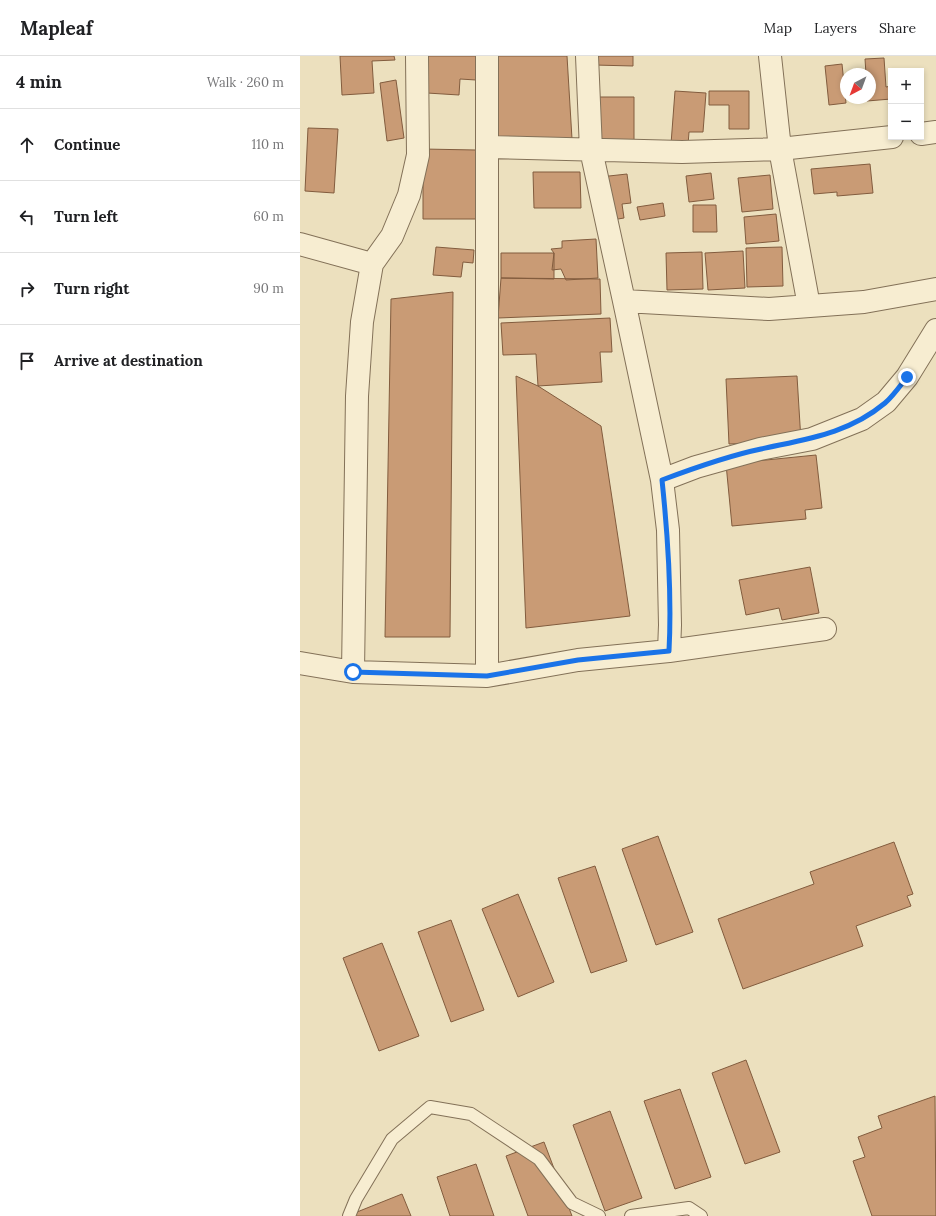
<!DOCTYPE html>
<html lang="en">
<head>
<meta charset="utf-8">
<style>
	:root { --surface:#fff; --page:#f6f6f6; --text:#202124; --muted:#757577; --line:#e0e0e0 }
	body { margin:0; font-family:Lora,serif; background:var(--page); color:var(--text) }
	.controls { position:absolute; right:12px; top:12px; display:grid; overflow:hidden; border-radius:0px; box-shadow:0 2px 6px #0003 }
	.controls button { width:36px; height:36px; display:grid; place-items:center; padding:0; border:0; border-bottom:1px solid var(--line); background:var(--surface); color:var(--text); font:20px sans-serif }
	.compass { position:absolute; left:540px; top:12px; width:36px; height:36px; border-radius:50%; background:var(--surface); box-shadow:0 2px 6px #0003; rotate:221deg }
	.stop { position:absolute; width:12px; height:12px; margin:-9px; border:3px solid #1a73e8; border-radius:50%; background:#fff }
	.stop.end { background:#1a73e8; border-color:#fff; box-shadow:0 1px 4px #0008 }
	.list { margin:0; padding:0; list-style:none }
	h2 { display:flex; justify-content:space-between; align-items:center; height:52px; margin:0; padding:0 16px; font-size:17px }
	h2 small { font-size:13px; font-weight:400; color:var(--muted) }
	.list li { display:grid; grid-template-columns:26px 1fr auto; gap:12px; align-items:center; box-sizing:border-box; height:72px; padding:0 16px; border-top:1px solid var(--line) }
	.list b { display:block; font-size:15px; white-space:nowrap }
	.list em { font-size:13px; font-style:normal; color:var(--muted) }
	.icon { flex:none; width:22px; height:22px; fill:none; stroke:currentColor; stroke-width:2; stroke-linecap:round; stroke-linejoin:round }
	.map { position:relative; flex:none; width:636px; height:1160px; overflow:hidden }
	header { display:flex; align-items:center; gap:24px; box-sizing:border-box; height:56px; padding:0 20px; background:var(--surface); border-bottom:1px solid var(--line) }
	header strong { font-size:19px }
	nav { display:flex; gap:22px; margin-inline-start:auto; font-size:14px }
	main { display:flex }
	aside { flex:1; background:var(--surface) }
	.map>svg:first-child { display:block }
	.building { fill:#c99b75; stroke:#825c3e }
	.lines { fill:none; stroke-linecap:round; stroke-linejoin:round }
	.service-casing { stroke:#837158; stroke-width:14 }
	.minor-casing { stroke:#837158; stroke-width:24 }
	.service { stroke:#f7edd1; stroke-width:12 }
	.minor { stroke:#f7edd1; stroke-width:22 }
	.route { stroke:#1a73e8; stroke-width:5 }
</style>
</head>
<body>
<header>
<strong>Mapleaf</strong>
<nav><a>Map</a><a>Layers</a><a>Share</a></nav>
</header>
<main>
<aside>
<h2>4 min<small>Walk · 260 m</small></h2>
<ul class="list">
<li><svg class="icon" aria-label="ahead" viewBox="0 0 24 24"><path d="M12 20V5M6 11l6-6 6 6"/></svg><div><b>Continue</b></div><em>110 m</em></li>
<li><svg class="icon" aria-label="left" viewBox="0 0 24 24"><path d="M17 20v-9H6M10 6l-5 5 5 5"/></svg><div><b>Turn left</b></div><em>60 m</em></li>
<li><svg class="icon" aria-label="right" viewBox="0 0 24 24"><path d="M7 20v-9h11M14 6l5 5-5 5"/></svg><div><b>Turn right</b></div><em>90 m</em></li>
<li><svg class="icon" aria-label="arrive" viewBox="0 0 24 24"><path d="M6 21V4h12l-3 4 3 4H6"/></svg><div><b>Arrive at destination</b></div></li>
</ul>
</aside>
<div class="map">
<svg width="636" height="1160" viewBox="0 0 636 1160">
	<rect width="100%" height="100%" fill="#ece0be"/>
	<!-- building -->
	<path class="building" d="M40,0H94L95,4L72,5L74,37L42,39Z
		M128,0H177L176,24L160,23L159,39L127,37Z
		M190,0H267L272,83L195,87Z
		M294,0H333V10L294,9Z
		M584,2L586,31L591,30V43L567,45V42H570V18H566L565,3Z
		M542,8L546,47L529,49L525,10Z
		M96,24L104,82L87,85L80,27Z
		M375,35L406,37L403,76H389L388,89L371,88Z
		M409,35H449V73H429V49H409Z
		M297,41H334V87H296Z
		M8,72L38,73L34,137L5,135Z
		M123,93L176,94V163H123Z
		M570,108L573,137L537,140V136L514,138L511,113Z
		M233,116H280L281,152H234Z
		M411,117L414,143L389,146L386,120Z
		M327,118L331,147L322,148L324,162L306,165L300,121Z
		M470,119L473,153L442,156L438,122Z
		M363,147L365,160L340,164L337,151Z
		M393,149H416L417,176H393Z
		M476,158L479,185L446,188L444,161Z
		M296,183L298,222L266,224L261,213L252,214L254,197L251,193L262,192V185Z
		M136,191L174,194L173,207L163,206L161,221L133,219Z
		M482,191L483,230L447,231L446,192Z
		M443,195L445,232L408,234L405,197Z
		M402,196L403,233L367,234L366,197Z
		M201,197H254V223L201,222Z
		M201,222L300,223L301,258L198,262Z
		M153,236L150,581H85L91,243Z
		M310,262L312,296H300L302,326L238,330L236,298L203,299L201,267Z
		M216,320L238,330L301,370L330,560L226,572Z
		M497,320L501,385L429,388L426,323Z
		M516,399L522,452L505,454L506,463L432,470L426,408Z
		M510,511L519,557L482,564L479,552L446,559L439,524Z
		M358,780L393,876L356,889L322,793Z
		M594,786L613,838L607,840L611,850L556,870L563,890L443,933L418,863L514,828L510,816Z
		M295,810L327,905L291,917L258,822Z
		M218,838L254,926L218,941L182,853Z
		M151,864L184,954L151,966L118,876Z
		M82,887L119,980L79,995L43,902Z
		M446,1004L480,1096L445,1108L412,1017Z
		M380,1033L411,1121L375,1133L344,1045Z
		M635,1040L636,1160H572L553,1105L565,1101L558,1081L582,1072L578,1060Z
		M310,1055L342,1142L305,1155L273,1069Z
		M244,1086L272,1160H228L206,1100Z
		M176,1108L194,1160H150L137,1121Z
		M102,1138L111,1160H47Z"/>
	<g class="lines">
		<defs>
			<path id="service" d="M49,1160L56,1143L92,1083L130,1051L171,1058L239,1103L272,1147L299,1160
				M331,1160L389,1152L401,1160"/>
			<path id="minor" d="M287,0L291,94L324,245L469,253L564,246L636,233
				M470,0L480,93L509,250
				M621,78L636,76
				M187,91L382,96L480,93L592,81
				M0,188L72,208L62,266L57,340L53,616
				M72,208L92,180L109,139L118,99L117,0
				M324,245L362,424L368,474L370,569L369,595
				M362,424L396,411L460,393L512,383L562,363L586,346L607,321L636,274
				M0,607L53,616L187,620L278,604L369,595L525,573
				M187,620V0"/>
		</defs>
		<!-- service casing -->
		<use href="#service" class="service-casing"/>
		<!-- minor casing -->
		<use href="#minor" class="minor-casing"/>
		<!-- service -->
		<use href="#service" class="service"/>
		<!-- minor -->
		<use href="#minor" class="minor"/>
	</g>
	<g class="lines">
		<!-- route -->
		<path class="route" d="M53,616L187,620L278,604L369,595C372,538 368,481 362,424C394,412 427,400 461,393C506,383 548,378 585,347C593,340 600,330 607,321"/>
	</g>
</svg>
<div class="controls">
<button>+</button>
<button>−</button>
</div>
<svg class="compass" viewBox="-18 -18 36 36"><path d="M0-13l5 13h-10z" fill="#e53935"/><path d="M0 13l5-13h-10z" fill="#757577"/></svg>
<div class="stop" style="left:53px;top:616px"></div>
<div class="stop end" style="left:607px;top:321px"></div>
</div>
</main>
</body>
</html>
